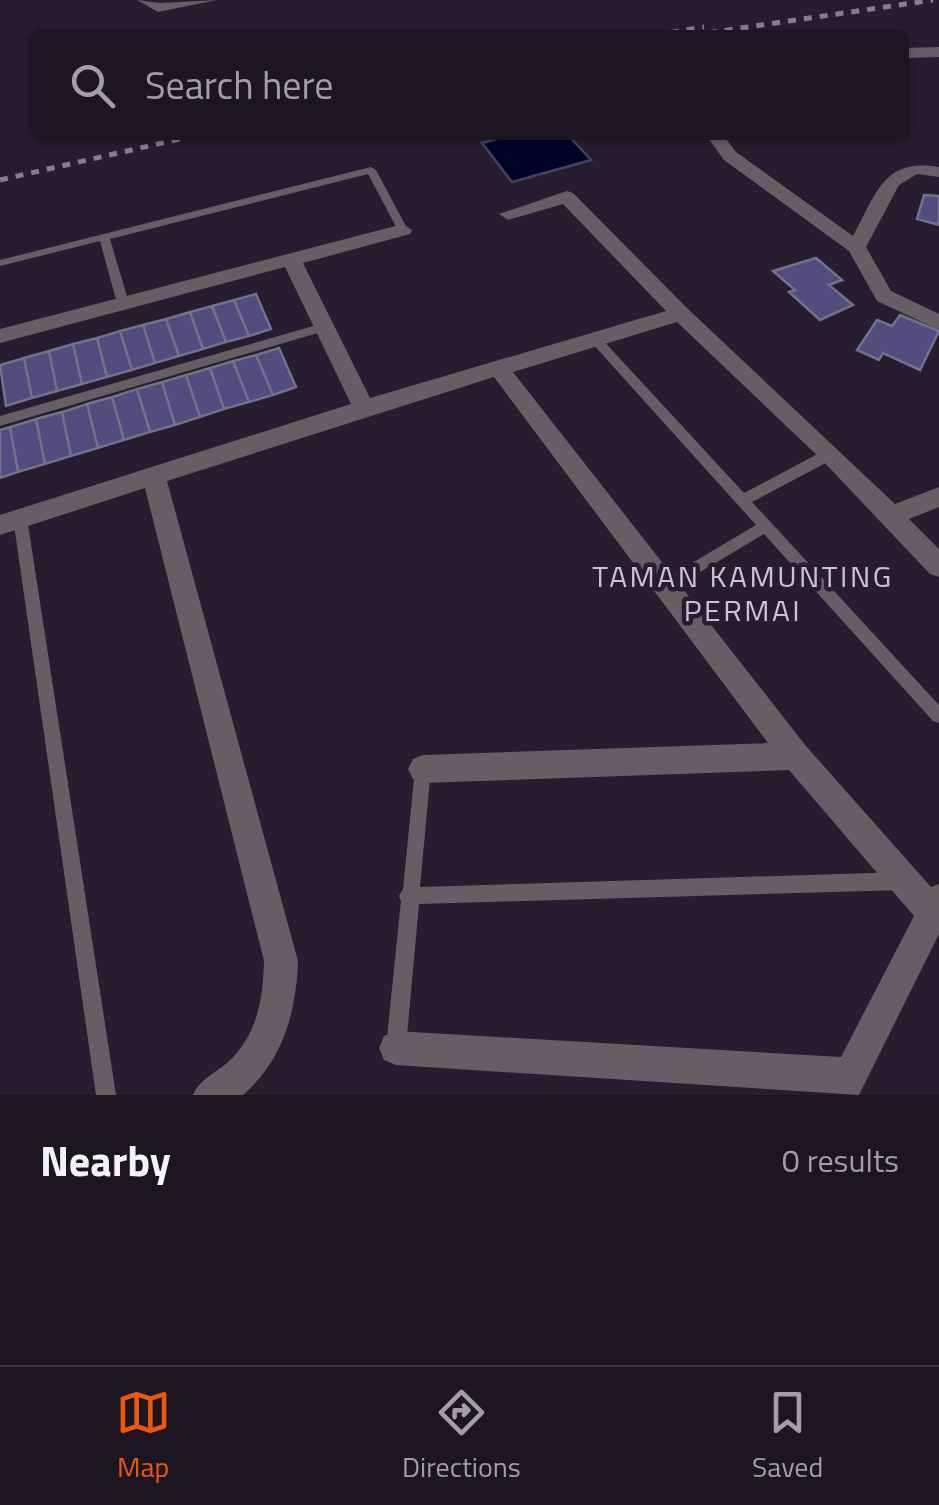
<!DOCTYPE html>
<html lang="en">
<head>
<meta charset="utf-8">
<style>
	:root { --surface:#1e1523; --page:#2b2230; --text:#f1f3f6; --muted:#a19fa6; --line:#3c3441; --accent:#ea580c }
	body { margin:0; font-family:"Titillium Web",sans-serif; background:var(--page); color:var(--text) }
	.list { margin:0; padding:0; list-style:none }
	h2 { display:flex; justify-content:space-between; align-items:center; height:130px; margin:0; padding:0 40px; font-size:42px }
	h2 small { font-size:32px; font-weight:400; color:var(--muted) }
	.icon { flex:none; width:55px; height:55px; fill:none; stroke:currentColor; stroke-width:2; stroke-linecap:round; stroke-linejoin:round }
	.map { position:relative; flex:none; width:939px; height:1095px; overflow:hidden }
	.search { position:absolute; background:var(--surface); box-shadow:0 2px 8px #0004; left:30px; right:30px; top:30px; height:110px; display:flex; align-items:center; gap:25px; box-sizing:border-box; padding:0 35px; border-radius:10px; color:var(--muted); font-size:38px }
	.sheet { height:270px; background:var(--surface) }
	nav { display:flex; justify-content:space-around; align-items:center; box-sizing:border-box; height:140px; border-top:2px solid var(--line); background:var(--surface); font-size:28px; color:var(--muted) }
	nav a { display:grid; justify-items:center; gap:5px }
	nav .on { color:var(--accent) }
	.map>svg:first-child { display:block }
	.water { fill:#000229; stroke:#434261; stroke-width:2.5 }
	.building { fill:#524c7f; stroke:#74728b; stroke-width:2.5 }
	.lines { fill:none; stroke-linecap:round; stroke-linejoin:round }
	.lane { fill:#685d64; fill-rule:evenodd }
	.street { fill:#685d64; fill-rule:evenodd }
	.rail { stroke:#877e8d; stroke-width:5; stroke-dasharray:8 8; stroke-linecap:butt }
	.labels { text-anchor:middle; dominant-baseline:central; stroke-width:9; stroke-linejoin:round; paint-order:stroke }
	.neighbourhood-label { font-size:30px; letter-spacing:2.5px; fill:#cfc0d9; stroke:#281c2f }
</style>
</head>
<body>
<div class="map">
<svg width="939" height="1095" viewBox="0 0 939 1095">
	<rect width="100%" height="100%" fill="#281c2f"/>
	<!-- water -->
	<path class="water" d="M512,135H568L591,160L512,182L482,143Z"/>
	<!-- building -->
	<path class="building" d="M924,195L939,196V225L917,219Z
		M816,258L842,280L829,285L853,305L820,320L789,292L795,290L773,271Z
		M256,294L271,329L249,336L234,300Z
		M234,300L249,336L226,342L212,306Z
		M212,306L226,342L203,349L190,312Z
		M190,312L203,349L179,356L166,319Z
		M900,315L939,331L920,370L883,353L879,360L857,350L877,320L892,326Z
		M166,319L179,356L155,363L143,325Z
		M143,325L155,363L132,370L120,331Z
		M120,331L132,370L107,377L97,338Z
		M97,338L107,377L82,384L73,344Z
		M73,344L82,384L57,391L49,351Z
		M279,348L296,387L273,395L256,355Z
		M49,351L57,391L32,398L24,358Z
		M256,355L273,395L249,402L233,361Z
		M24,358L32,398L6,406L0,365Z
		M233,361L249,402L224,409L210,368Z
		M210,368L224,409L200,417L186,375Z
		M186,375L200,417L175,425L162,382Z
		M162,382L175,425L150,432L137,389Z
		M137,389L150,432L124,440L112,397Z
		M112,397L124,440L98,448L87,404Z
		M87,404L98,448L71,456L62,412Z
		M62,412L71,456L45,464L36,419Z
		M36,419L45,464L18,472L10,427Z
		M10,427L18,472L0,478V430Z"/>
	<g class="lines">
		<!-- lane -->
		<path class="lane" d="M371,167L376,170L408,230L407,232H399L368,174L110,239L129,303L123,307L117,303L100,241L0,266V260Z
			M324,323L330,327L328,330L0,426V416Z
			M596,336L600,337L744,493L825,450H835L836,454L835,458L752,502L939,705V723L933,721L764,534L670,590L665,592L660,590L658,586L660,582L756,525L592,343V337Z
			M20,512L25,514L27,518L116,1095H96L13,518L15,514Z
			M423,761L429,763L431,769L420,887L903,872L909,875L912,881L909,887L903,890L419,904L406,1047L403,1054L396,1057L389,1054L386,1047L401,901L399,896L403,889L415,769L417,763Z"/>
		<!-- street -->
		<path class="street" d="M137,0L160,3L217,0L158,12Z
			M939,47V57L904,58V48Z
			M706,135H723L736,152L853,236C877,193 883,158 939,167V177L917,174L899,185L866,247L891,291L939,314V330L877,301L849,251L724,160Z
			M567,191L573,193L688,309L895,504L939,487V507L909,519L939,549V577L930,574L822,460L677,322L513,372L806,746L931,887L939,884V934L859,1095L396,1065L384,1060L379,1048L384,1036L396,1031L841,1057L914,916L789,770L423,783L413,779L408,769L413,759L423,755L768,743L494,377L167,481L298,961C296,1013 283,1060 243,1095H193C200,1079 214,1074 227,1063C257,1036 263,1000 264,961L145,488L0,535V515L351,404L285,267L0,343V329L403,224L412,230L410,234L303,263L370,398L666,311L563,204L508,220L499,214Z"/>
		<!-- rail -->
		<path class="rail" d="M655,35L704,27
			M693,35L933,0
			M0,180L197,135"/>
	</g>
	<g class="labels">
		<!-- neighbourhood labels -->
		<g class="neighbourhood-label">
			<text x="743" y="576">TAMAN KAMUNTING<tspan x="743" dy="34">PERMAI</tspan></text>
		</g>
	</g>
</svg>
<div class="search"><svg class="icon" aria-label="search" viewBox="0 0 24 24"><circle cx="10" cy="10" r="6"/><path d="M15 15l6 6"/></svg>Search here</div>
</div>
<section class="sheet">
<h2>Nearby<small>0 results</small></h2>
<ul class="list">
</ul>
</section>
<nav>
<a class="on"><svg class="icon" aria-label="map" viewBox="0 0 24 24"><path d="M3 6l6-2 6 2 6-2v14l-6 2-6-2-6 2zM9 4v14M15 6v14"/></svg>Map</a>
<a><svg class="icon" aria-label="directions" viewBox="0 0 24 24"><path d="M12 3l9 9-9 9-9-9zM9 14v-3h6M13 9l2 2-2 2"/></svg>Directions</a>
<a><svg class="icon" aria-label="saved" viewBox="0 0 24 24"><path d="M7 4h10v16l-5-4-5 4z"/></svg>Saved</a>
</nav>
</body>
</html>
